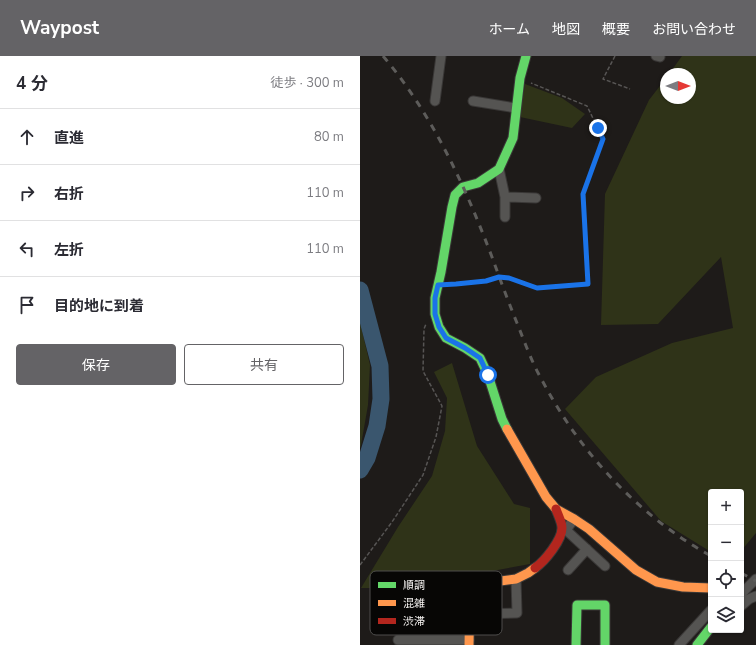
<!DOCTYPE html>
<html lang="ja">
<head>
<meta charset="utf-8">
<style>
	:root { --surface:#fff; --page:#f7f7f7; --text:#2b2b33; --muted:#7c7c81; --line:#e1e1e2; --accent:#646366 }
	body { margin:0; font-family:"Nunito Sans","Noto Sans JP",sans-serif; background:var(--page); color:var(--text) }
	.controls { position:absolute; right:12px; bottom:12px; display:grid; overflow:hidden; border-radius:4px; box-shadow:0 1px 3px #0004 }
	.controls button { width:36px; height:36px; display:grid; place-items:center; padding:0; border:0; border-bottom:1px solid var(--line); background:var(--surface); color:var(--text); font:20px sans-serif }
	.compass { position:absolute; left:300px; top:12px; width:36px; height:36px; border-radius:50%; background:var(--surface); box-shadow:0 1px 3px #0004; rotate:90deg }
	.stop { position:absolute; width:12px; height:12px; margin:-9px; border:3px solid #1a73e8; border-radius:50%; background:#fff }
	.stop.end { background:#1a73e8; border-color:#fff; box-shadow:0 1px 4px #0008 }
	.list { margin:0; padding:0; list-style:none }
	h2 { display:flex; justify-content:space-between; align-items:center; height:52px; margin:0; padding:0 16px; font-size:17px }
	h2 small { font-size:13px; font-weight:400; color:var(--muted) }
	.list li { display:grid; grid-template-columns:26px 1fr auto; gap:12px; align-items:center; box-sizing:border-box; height:56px; padding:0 16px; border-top:1px solid var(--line) }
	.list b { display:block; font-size:15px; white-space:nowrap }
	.list em { font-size:13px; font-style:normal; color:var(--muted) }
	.actions { display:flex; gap:8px; padding:12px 16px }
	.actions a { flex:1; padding:9px 0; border:1px solid var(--accent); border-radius:4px; text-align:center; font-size:14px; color:var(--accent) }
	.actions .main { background:var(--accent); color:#fff }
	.icon { flex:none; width:22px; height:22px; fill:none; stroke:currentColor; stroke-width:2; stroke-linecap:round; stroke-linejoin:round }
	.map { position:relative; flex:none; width:396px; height:589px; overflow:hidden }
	header { display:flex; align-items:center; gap:24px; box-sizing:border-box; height:56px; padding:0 20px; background:var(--accent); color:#fff }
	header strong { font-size:19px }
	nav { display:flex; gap:22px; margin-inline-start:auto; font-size:14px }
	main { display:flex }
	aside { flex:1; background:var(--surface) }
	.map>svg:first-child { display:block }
	.green { fill:#2f3318 }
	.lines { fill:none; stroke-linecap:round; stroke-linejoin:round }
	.river { stroke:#3a566e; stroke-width:17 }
	.street-casing { stroke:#3a3837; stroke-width:11 }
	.fast-casing { stroke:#3a3837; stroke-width:11 }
	.slow-casing { stroke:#3a3837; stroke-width:11 }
	.jam-casing { stroke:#3a3837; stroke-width:11 }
	.path { stroke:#575554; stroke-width:1.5; stroke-dasharray:4 2; stroke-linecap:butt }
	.street { stroke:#555452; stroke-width:9 }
	.fast { stroke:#63d668; stroke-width:9 }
	.slow { stroke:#ff974d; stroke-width:9 }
	.jam { stroke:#b3261e; stroke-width:9 }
	.rail { stroke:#5d5c5a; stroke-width:3; stroke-dasharray:7 7; stroke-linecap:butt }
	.route { stroke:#1a73e8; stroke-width:5 }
	.key { fill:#070605; stroke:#4e4d4c; stroke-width:1 }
	.key-label { font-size:11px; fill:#f5f2f0 }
</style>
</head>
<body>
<header>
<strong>Waypost</strong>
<nav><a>ホーム</a><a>地図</a><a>概要</a><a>お問い合わせ</a></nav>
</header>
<main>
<aside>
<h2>4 分<small>徒歩 · 300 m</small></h2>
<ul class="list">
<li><svg class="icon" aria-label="ahead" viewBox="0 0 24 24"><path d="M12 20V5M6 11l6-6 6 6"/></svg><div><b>直進</b></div><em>80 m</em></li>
<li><svg class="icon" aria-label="right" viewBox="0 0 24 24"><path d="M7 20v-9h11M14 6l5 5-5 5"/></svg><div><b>右折</b></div><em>110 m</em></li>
<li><svg class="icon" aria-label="left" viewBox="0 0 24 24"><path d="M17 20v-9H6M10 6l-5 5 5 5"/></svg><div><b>左折</b></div><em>110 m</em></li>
<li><svg class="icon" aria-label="arrive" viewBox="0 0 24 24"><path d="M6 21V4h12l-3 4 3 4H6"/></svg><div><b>目的地に到着</b></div></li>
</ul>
<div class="actions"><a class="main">保存</a><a>共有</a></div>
</aside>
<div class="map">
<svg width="396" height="589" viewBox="0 0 396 589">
	<rect width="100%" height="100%" fill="#1e1b19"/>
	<!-- green -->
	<path class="green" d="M322,0H396V477L381,495V436H351V496L301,465L205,353L236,321L312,287L373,272L361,201L298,268L241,269L245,138L289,44L306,22V42H330V18H309Z
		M165,28L202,42L225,58L212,72L160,61Z
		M0,266L10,309L8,349L1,389L0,392Z
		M92,307L117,390L154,448L170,452V508L38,532H1L38,471L72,420L85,375L87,342L74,316Z"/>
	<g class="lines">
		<!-- river -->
		<path class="river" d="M0,234L20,310L21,343L17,370L7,402L0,414"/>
		<defs>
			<path id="street" d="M296,0L300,1
				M75,45L81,0
				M113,45L156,52
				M139,113L145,141V161
				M145,141L176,142
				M214,463L206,474L245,510
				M208,514L227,493
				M381,538L396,523
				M381,550L389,543L396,540
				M110,558L157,557L156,523
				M38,584H109
				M319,589L351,554"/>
			<path id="fast" d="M147,373L142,363L128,319L120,302L105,292L86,282L79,271L75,258V242L81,216L92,151L95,139L103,131L118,127L139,113L153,82L160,22L166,0
				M216,589L217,549H245V589
				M337,589L351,571"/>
			<path id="slow" d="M147,373L186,441L196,453L214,463L229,473L276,514L297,526L323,531L351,532
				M109,589L110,529L156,523L168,517L175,512"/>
			<path id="jam" d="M175,512C185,505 202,484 202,472C202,466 198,459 196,453"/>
		</defs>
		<!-- street casing -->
		<use href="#street" class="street-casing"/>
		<!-- fast casing -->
		<use href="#fast" class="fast-casing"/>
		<!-- slow casing -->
		<use href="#slow" class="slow-casing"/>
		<!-- jam casing -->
		<use href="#jam" class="jam-casing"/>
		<!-- path -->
		<path class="path" d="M255,0L243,23L270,33
			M90,228L126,225L139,221L149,222L177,232L228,227L223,138L243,83L227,50L171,27
			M0,509L32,466L63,419L76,381L82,350L63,315L64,273L66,268"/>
		<!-- street -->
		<use href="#street" class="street"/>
		<!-- fast -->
		<use href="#fast" class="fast"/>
		<!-- slow -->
		<use href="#slow" class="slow"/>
		<!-- jam -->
		<use href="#jam" class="jam"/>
		<!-- rail -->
		<path class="rail" d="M23,0C73,59 105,130 132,201C140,223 148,245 157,267C165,287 172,307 183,326C221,398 280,461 351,500
			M381,517L396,525"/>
	</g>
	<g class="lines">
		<!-- route -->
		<path class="route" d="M128,319L120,302L105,292L86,282L79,271L75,258V242L78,229L96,228L126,225L139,221L149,222L177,232L228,228L223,138L243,83L238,72"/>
	</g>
	<!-- legend -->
	<rect x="10" y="515" width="132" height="64" rx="6" class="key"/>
	<rect x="18" y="526" width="18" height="6" fill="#63d668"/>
	<rect x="18" y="544" width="18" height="6" fill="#ff974d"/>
	<rect x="18" y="562" width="18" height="6" fill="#b3261e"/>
	<g class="key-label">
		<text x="43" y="533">順調</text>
		<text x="43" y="551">混雑</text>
		<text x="43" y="569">渋滞</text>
	</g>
</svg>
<div class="controls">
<button>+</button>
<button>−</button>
<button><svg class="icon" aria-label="locate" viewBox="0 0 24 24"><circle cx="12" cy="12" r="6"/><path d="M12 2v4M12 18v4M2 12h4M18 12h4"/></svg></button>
<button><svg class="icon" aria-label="layers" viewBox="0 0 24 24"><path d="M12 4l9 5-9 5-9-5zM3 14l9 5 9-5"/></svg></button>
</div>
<svg class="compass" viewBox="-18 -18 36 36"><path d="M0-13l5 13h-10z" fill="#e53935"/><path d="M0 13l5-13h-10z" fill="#7c7c81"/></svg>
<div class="stop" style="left:128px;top:319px"></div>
<div class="stop end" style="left:238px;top:72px"></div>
</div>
</main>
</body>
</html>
